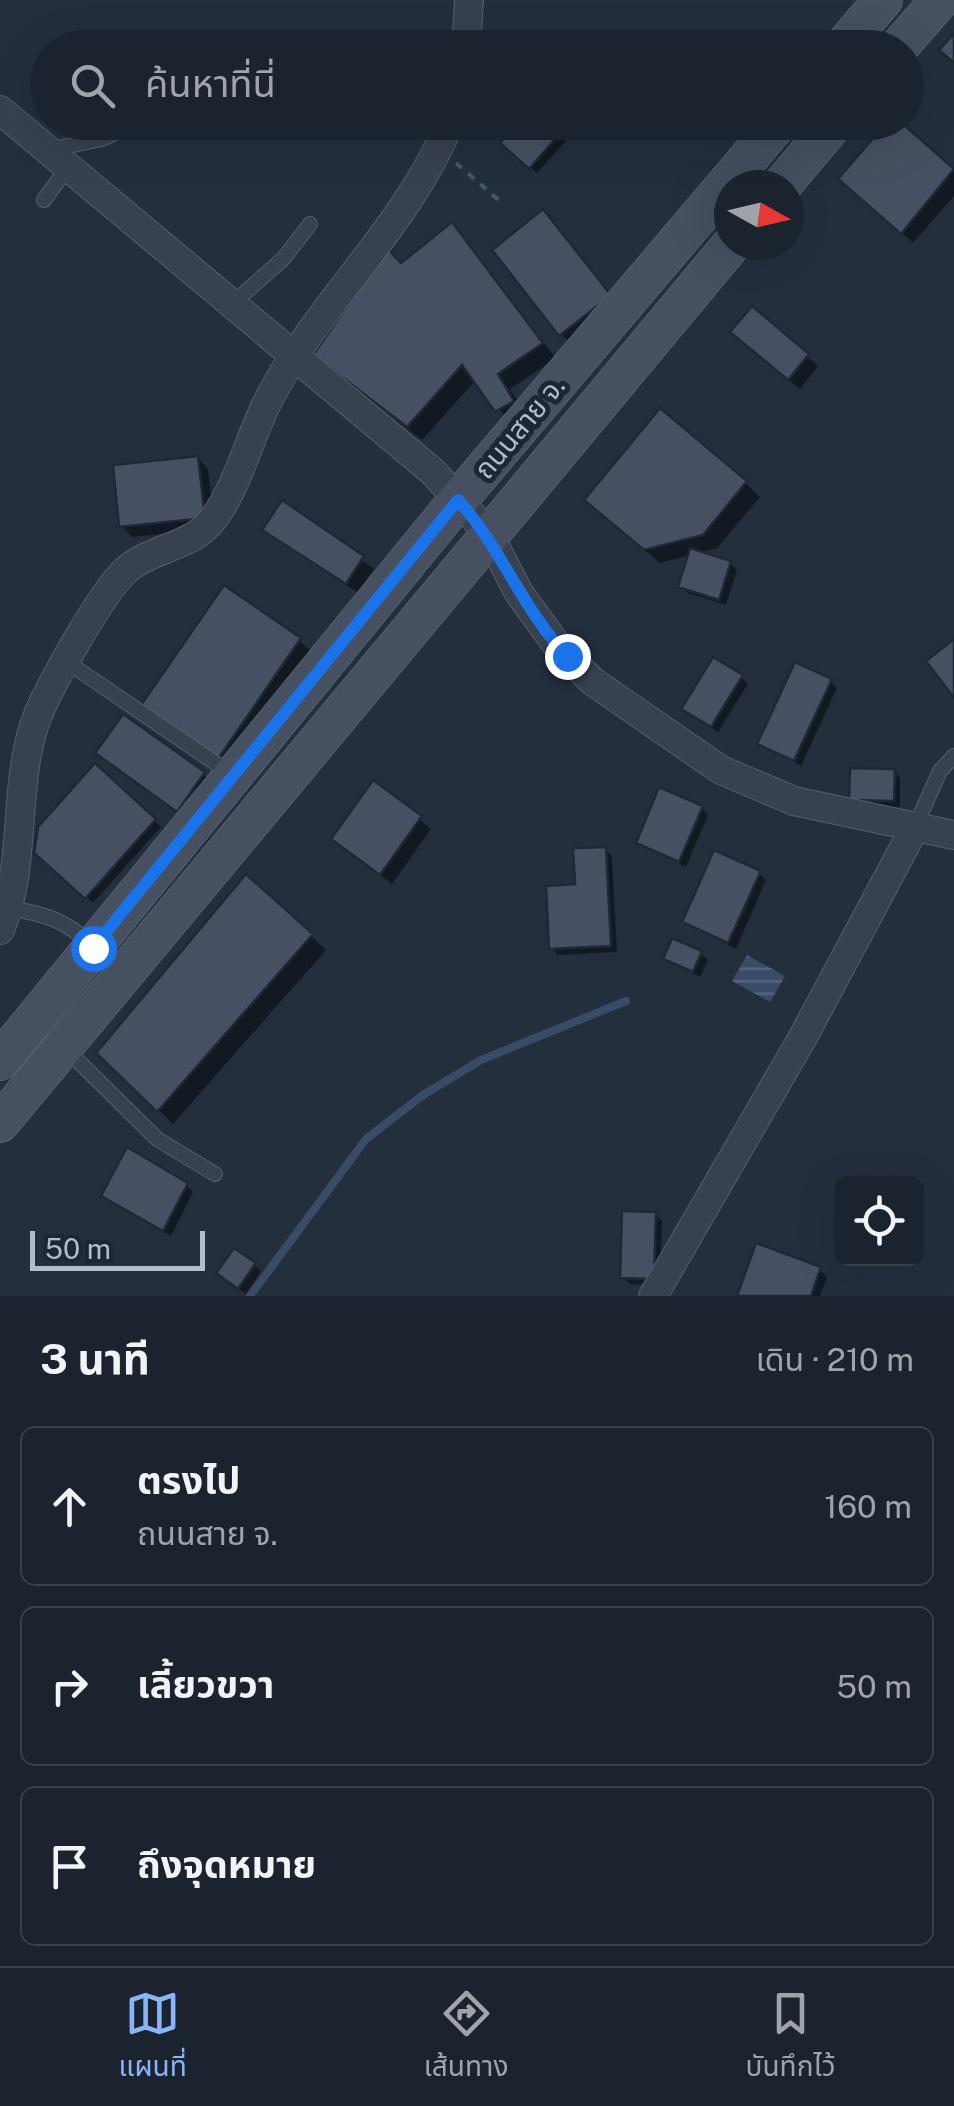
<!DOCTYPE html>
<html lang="th">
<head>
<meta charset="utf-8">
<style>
	:root { --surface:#1b232e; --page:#282f3a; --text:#f1f3f6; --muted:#a0a4aa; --line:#39404a; --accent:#8ab4f8 }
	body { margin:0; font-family:"Public Sans","Noto Sans Thai",sans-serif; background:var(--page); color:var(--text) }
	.controls { position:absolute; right:30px; bottom:30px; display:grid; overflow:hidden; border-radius:15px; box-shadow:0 10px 40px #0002 }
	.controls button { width:90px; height:90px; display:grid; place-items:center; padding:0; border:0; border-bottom:2px solid var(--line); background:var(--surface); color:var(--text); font:50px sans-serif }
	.compass { position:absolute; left:714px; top:170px; width:90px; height:90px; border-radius:50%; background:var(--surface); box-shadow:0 10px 40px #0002; rotate:98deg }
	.scale { position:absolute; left:30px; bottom:25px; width:175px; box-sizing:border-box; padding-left:10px; border:5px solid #b4bcc9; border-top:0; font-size:28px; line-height:35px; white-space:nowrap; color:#b4bcc9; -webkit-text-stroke:8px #1d2633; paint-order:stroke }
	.stop { position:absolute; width:30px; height:30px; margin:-22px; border:8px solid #1a73e8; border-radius:50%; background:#fff }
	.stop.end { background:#1a73e8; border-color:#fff; box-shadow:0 2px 10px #0008 }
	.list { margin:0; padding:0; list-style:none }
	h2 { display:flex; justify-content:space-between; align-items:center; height:130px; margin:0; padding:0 40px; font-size:42px }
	h2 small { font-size:32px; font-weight:400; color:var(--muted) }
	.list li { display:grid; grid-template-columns:65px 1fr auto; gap:30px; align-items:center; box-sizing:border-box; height:160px; margin:0 20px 20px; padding:0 20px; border:2px solid var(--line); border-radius:15px }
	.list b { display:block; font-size:38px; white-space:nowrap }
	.list p { margin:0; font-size:32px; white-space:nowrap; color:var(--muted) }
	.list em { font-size:32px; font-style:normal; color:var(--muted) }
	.icon { flex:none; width:55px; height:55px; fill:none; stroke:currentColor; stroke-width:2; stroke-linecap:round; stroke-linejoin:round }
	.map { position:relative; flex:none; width:954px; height:1296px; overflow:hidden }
	.search { position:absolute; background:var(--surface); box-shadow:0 10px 40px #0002; left:30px; right:30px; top:30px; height:110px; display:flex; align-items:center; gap:25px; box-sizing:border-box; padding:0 35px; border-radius:55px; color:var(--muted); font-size:38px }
	.sheet { height:670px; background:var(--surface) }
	nav { display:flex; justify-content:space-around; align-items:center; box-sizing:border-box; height:140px; border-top:2px solid var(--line); background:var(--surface); font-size:28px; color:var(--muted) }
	nav a { display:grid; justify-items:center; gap:5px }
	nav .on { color:var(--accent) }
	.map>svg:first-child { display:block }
	.water { fill:url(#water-rules) }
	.shadow { fill:#0007 }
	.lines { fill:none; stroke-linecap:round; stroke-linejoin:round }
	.stream { stroke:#394c67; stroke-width:8 }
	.building { fill:#455162; stroke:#1f2835; stroke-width:2.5 }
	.lane-casing { stroke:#565f6c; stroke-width:16 }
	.street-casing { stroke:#565f6c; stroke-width:30 }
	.secondary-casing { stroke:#565f6c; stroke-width:40 }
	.path { stroke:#44595c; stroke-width:4; stroke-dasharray:8 8; stroke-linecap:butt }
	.lane { stroke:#38414e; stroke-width:14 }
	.street { stroke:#38414e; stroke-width:28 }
	.secondary { stroke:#465061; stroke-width:38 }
	.route { stroke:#1a73e8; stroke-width:12 }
	.labels { text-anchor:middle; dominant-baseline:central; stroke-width:10; stroke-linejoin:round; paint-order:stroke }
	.street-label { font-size:28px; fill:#b4bcc9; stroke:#1d2633 }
</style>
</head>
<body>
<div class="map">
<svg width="954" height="1296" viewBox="0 0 954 1296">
	<defs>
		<pattern id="water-rules" width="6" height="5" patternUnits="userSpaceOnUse" patternTransform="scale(2.5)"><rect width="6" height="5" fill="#394c67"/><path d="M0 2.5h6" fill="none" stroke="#53647b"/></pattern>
	</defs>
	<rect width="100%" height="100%" fill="#242f3e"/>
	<!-- water -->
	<path class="water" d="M747,955L785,976L770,1002L732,981Z"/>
	<!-- shadow -->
	<path class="shadow" d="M522,122H581L582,123L537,173L504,143Z
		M897,122L954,172V196L913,243L852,189Z
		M554,223L620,307L572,345L561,334Z
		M451,225L556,358L510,389L527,416L512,425L476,380L422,440L316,355L402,266Z
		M753,309L818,366L800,389L744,342Z
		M198,458L208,469L215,528L132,537L122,526Z
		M745,483L760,497L717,548L698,553L730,564L737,570L726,605L688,593L681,586L691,555L660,563L602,514Z
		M283,503L374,569L358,593L266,530Z
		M299,640L314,654L233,771L158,719Z
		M741,677L748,684L718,732L684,708Z
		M830,681L837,688L801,766L760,743Z
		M99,753L203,774L214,785L189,821Z
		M95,767L161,827L93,903L37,852Z
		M894,771L900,778V807L859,806L852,799Z
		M374,784L431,829L392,884L334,839Z
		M702,808L708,815L686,867L639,842Z
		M605,849L612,856L617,952L558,955L552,948L578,887Z
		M759,873L766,880L736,949L684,922Z
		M311,936L326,950L173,1124L99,1052Z
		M701,954L708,960L700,977L666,958Z
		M186,1185L193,1192L171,1236L104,1196Z
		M655,1214L662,1221L660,1285L630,1284L623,1277Z
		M254,1265L261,1271L246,1294L227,1280Z
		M820,1270L827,1277L820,1296H740Z"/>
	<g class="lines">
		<!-- stream -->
		<path class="stream" d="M250,1296L366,1139L423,1095L481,1060L626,1001"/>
	</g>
	<!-- building -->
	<path class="building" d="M954,33V63L939,50Z
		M518,122H570L529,169L500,143Z
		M887,122H901L954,169L901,234L838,179Z
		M543,209L611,295L559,336L492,250Z
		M452,222L543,343L498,374L514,401L495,412L462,365L407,427L313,355L387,248L401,263Z
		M752,306L809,354L788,380L730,332Z
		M660,408L747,481L703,535L644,550L584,500Z
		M198,456L205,518L119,527L113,465Z
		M282,500L364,556L346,584L262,530Z
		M690,548L731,561L719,600L678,587Z
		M224,585L301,638L218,759L141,705Z
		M954,639V698L926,661Z
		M713,657L743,675L711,727L681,709Z
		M795,662L832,679L794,761L757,744Z
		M123,714L205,772L177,812L95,753Z
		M95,763L156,819L85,899L34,853L38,827Z
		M850,768L895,769L894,801L849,800Z
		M373,780L422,816L380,875L331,839Z
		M659,787L703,806L679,862L636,843Z
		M606,847L611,946L549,949L546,886L575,884L573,848Z
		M714,850L761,871L728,943L682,922Z
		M246,874L313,934L157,1112L96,1053Z
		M672,938L702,951L693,972L663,959Z
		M127,1147L188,1183L163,1231L101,1196Z
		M622,1211L656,1212L654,1279L620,1278Z
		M756,1243L821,1267L811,1296H737Z
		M234,1248L256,1263L238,1289L216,1273Z"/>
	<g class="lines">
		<defs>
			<path id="lane" d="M48,150L102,139L139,122
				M44,200L68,167
				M231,305L284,258L310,224
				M67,662L233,775
				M914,829L940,771L954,756
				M9,908C44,914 67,920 92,946
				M64,1047L157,1139L215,1174"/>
			<path id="street" d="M466,48L469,0
				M0,110L433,472L488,533L519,593L556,644L592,681L721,770L794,801L954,835
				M0,930C30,858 9,771 44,701C60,669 100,596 124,572C150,547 193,548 214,518C240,482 250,434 271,395C321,300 409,224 450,122
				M653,1296L803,1037L914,829"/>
			<path id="secondary" d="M842,48L883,0
				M898,48L940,0
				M782,185L835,122
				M0,1061L458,500L779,122
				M0,1123L731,245"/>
		</defs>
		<!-- lane casing -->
		<use href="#lane" class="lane-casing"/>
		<!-- street casing -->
		<use href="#street" class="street-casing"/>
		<!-- secondary casing -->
		<use href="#secondary" class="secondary-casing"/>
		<!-- path -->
		<path class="path" d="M456,163L502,203"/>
		<!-- lane -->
		<use href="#lane" class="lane"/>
		<!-- street -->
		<use href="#street" class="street"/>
		<!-- secondary -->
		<use href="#secondary" class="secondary"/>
	</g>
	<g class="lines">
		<!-- route -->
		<path class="route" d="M93,948L458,500C501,547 522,609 567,656"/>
	</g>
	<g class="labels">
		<!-- street labels -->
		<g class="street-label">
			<text transform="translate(519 427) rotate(-50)">ถนนสาย จ.</text>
		</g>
	</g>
</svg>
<div class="controls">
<button><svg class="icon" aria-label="locate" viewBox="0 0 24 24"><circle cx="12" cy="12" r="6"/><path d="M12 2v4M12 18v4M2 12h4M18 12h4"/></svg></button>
</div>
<svg class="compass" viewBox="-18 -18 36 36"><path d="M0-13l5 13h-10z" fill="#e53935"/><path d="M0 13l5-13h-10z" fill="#a0a4aa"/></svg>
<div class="scale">50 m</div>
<div class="stop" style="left:93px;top:948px"></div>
<div class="stop end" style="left:567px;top:656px"></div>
<div class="search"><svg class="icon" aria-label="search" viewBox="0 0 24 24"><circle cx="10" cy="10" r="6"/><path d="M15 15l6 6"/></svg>ค้นหาที่นี่</div>
</div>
<section class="sheet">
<h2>3 นาที<small>เดิน · 210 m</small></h2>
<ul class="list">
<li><svg class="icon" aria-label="ahead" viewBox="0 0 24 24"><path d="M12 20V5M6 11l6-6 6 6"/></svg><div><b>ตรงไป</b><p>ถนนสาย จ.</p></div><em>160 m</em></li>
<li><svg class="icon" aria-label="right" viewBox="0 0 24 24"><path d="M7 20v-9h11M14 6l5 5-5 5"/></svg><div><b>เลี้ยวขวา</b></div><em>50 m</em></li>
<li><svg class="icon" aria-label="arrive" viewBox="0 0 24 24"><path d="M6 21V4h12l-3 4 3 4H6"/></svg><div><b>ถึงจุดหมาย</b></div></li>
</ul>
</section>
<nav>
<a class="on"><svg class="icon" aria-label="map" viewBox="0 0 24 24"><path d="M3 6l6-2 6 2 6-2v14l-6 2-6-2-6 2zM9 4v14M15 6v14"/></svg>แผนที่</a>
<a><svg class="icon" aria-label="directions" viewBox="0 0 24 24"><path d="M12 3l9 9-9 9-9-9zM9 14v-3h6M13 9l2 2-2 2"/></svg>เส้นทาง</a>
<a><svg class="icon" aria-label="saved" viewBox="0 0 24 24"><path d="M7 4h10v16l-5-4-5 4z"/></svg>บันทึกไว้</a>
</nav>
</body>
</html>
